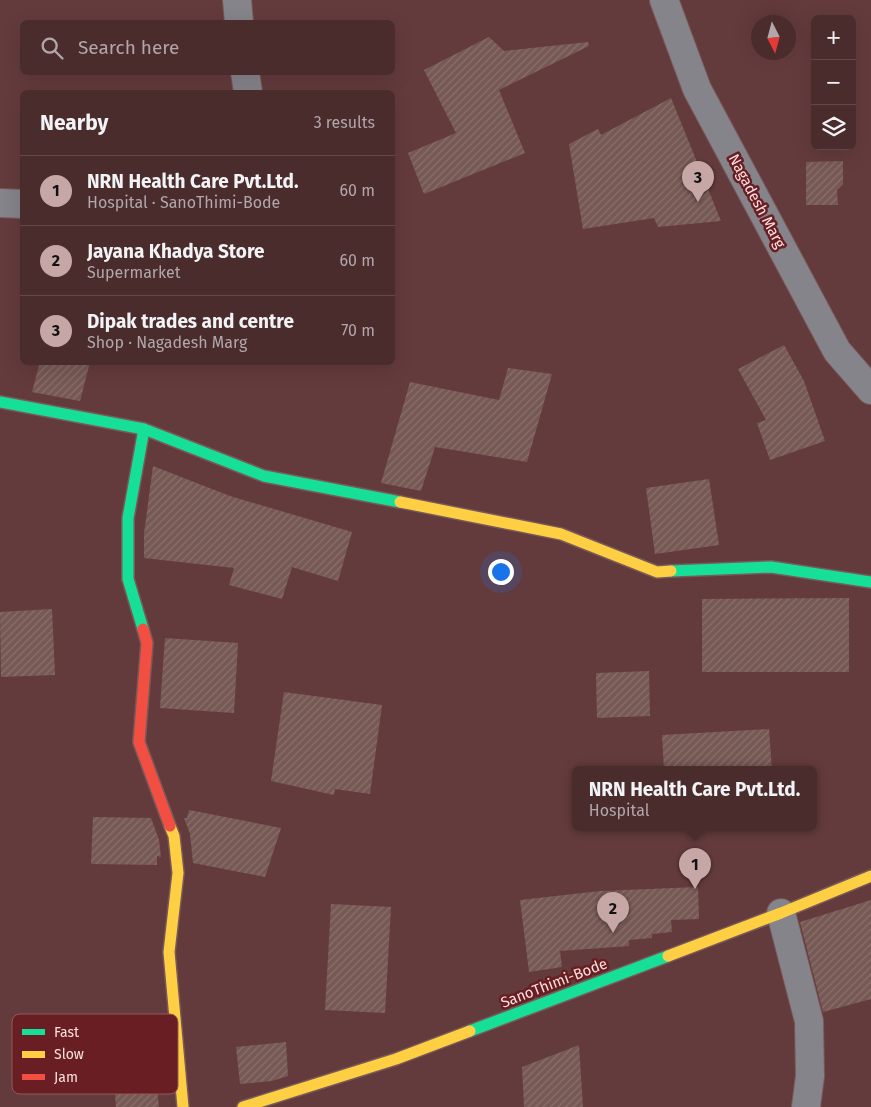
<!DOCTYPE html>
<html lang="en">
<head>
<meta charset="utf-8">
<style>
	:root { --surface:#4b2c2d; --page:#523435; --text:#f1f3f6; --muted:#b2a7aa; --line:#624849; --accent:#c7a6a6 }
	body { margin:0; font-family:"Fira Sans",sans-serif; background:var(--page); color:var(--text) }
	.controls { position:absolute; right:15px; top:15px; display:grid; overflow:hidden; border-radius:8px; box-shadow:0 5px 20px #0002 }
	.controls button { width:45px; height:45px; display:grid; place-items:center; padding:0; border:0; border-bottom:1px solid var(--line); background:var(--surface); color:var(--text); font:25px sans-serif }
	.compass { position:absolute; left:751px; top:15px; width:45px; height:45px; border-radius:50%; background:var(--surface); box-shadow:0 5px 20px #0002; rotate:174deg }
	.you { position:absolute; left:500px; top:571px; width:18px; height:18px; margin:-12px; border:4px solid #fff; border-radius:50%; background:#1a73e8; box-shadow:0 0 0 8px #1a73e833 }
	.badge { display:grid; place-items:center; width:32px; height:32px; border-radius:50%; background:var(--accent); color:#111; font-size:16px; font-weight:700 }
	.pin { position:absolute; translate:-50% -41px; filter:drop-shadow(0 1px 2px #0008) }
	.pin::after { content:''; position:absolute; top:26px; width:18px; height:15px; background:inherit; clip-path:polygon(0 0,100% 0,50% 100%) }
	.popup { position:absolute; left:572px; top:766px; width:245px; height:65px; box-sizing:border-box; display:grid; place-content:center; border-radius:8px; background:var(--surface); filter:drop-shadow(0 1px 4px #0005); font-size:16px; white-space:nowrap; color:var(--muted) }
	.popup b { font-size:19px; color:var(--text) }
	.popup::after { content:''; position:absolute; left:50%; top:100%; margin-left:-10px; border:10px solid transparent; border-top-color:var(--surface) }
	.list { margin:0; padding:0; list-style:none }
	h2 { display:flex; justify-content:space-between; align-items:center; height:65px; margin:0; padding:0 20px; font-size:21px }
	h2 small { font-size:16px; font-weight:400; color:var(--muted) }
	.list li { display:grid; grid-template-columns:32px 1fr auto; gap:15px; align-items:center; box-sizing:border-box; height:70px; padding:0 20px; border-top:1px solid var(--line) }
	.list b { display:block; font-size:19px; white-space:nowrap }
	.list p { margin:0; font-size:16px; white-space:nowrap; color:var(--muted) }
	.list em { font-size:16px; font-style:normal; color:var(--muted) }
	.icon { flex:none; width:28px; height:28px; fill:none; stroke:currentColor; stroke-width:2; stroke-linecap:round; stroke-linejoin:round }
	.map { position:relative; flex:none; width:871px; height:1107px; overflow:hidden }
	.search { position:absolute; background:var(--surface); box-shadow:0 5px 20px #0002; left:20px; top:20px; width:375px; height:55px; display:flex; align-items:center; gap:12px; box-sizing:border-box; padding:0 18px; border-radius:8px; color:var(--muted); font-size:19px }
	.panel { position:absolute; background:var(--surface); box-shadow:0 5px 20px #0002; left:20px; top:90px; width:375px; height:275px; border-radius:8px }
	.map>svg:first-child { display:block }
	.building { fill:url(#building-hatch) }
	.lines { fill:none; stroke-linecap:round; stroke-linejoin:round }
	.street-casing { stroke:#795959; stroke-width:30 }
	.fast-casing { stroke:#795959; stroke-width:14 }
	.slow-casing { stroke:#795959; stroke-width:14 }
	.jam-casing { stroke:#795959; stroke-width:14 }
	.street { stroke:#86848b; stroke-width:28 }
	.fast { stroke:#16e098; stroke-width:11 }
	.slow { stroke:#ffcf43; stroke-width:11 }
	.jam { stroke:#f24e42; stroke-width:11 }
	.labels { text-anchor:middle; dominant-baseline:central; stroke-width:5; stroke-linejoin:round; paint-order:stroke }
	.street-label { font-size:15px; fill:#fde0df; stroke:#681e22 }
	.key { fill:#681e22; stroke:#95585b; stroke-width:1 }
	.key-label { font-size:14px; fill:#fde0df }
</style>
</head>
<body>
<div class="map">
<svg width="871" height="1107" viewBox="0 0 871 1107">
	<defs>
		<pattern id="building-hatch" width="6" height="6" patternUnits="userSpaceOnUse" patternTransform="scale(1.25)"><rect width="6" height="6" fill="#765854"/><path d="M-1 1l2-2M0 6l6-6M5 7l2-2" fill="none" stroke="#8a706c"/></pattern>
	</defs>
	<rect width="100%" height="100%" fill="#643b3c"/>
	<!-- building -->
	<path class="building" d="M489,37L504,51L588,42L589,46L499,90L525,153L424,194L408,153L456,133L424,70Z
		M671,98L721,221L658,227L654,218L583,229L569,144L598,129L601,135Z
		M843,161V184L837,190L838,205H806V162Z
		M784,345L804,381L825,441L770,460L757,423L766,420L738,369Z
		M40,362H90L80,401L32,392Z
		M508,368L552,374L527,462L435,447L421,491L381,483L410,382L499,400Z
		M153,466L230,496L352,532L338,581L292,567L282,599L229,585L234,568L144,558V534Z
		M709,479L719,545L655,554L646,488Z
		M849,598V672H702V599Z
		M52,609L55,675L1,677L0,612Z
		M165,638L238,643L234,713L160,708Z
		M649,671L650,716L597,718L596,673Z
		M284,692L382,705L370,794L335,789L334,795L271,781Z
		M769,729L772,770H664L662,735Z
		M189,810L281,828L265,877L193,863L190,834L184,818H187Z
		M93,817L151,818L159,840L161,857L157,856V865L91,864Z
		M698,887L699,919L671,920L672,932L652,934V938L629,940V946L560,951L562,967L529,972L520,900L600,891Z
		M871,900V999L823,1012L800,922Z
		M331,904L391,907L385,1013L325,1010Z
		M151,1034L159,1107H116L114,1081L87,1084L83,1041Z
		M286,1042L288,1076L272,1081L240,1084L236,1047Z
		M579,1045L583,1107H524L522,1067Z"/>
	<g class="lines">
		<defs>
			<path id="street" d="M237,0L239,22
				M664,0L697,89L837,351L871,390
				M245,72L248,92
				M0,203L22,204
				M781,913L809,1021L810,1076L806,1107"/>
			<path id="fast" d="M0,402L144,429L264,476L400,502
				M671,571L771,567L871,582
				M143,629L128,579V518L144,429
				M470,1031L668,956"/>
			<path id="slow" d="M400,502L561,534L657,572L671,571
				M170,826L174,836L178,873L169,952L183,1107
				M668,956L781,913L871,876
				M243,1107L396,1059L470,1031"/>
			<path id="jam" d="M143,629L147,643L139,742L170,826"/>
		</defs>
		<!-- street casing -->
		<use href="#street" class="street-casing"/>
		<!-- fast casing -->
		<use href="#fast" class="fast-casing"/>
		<!-- slow casing -->
		<use href="#slow" class="slow-casing"/>
		<!-- jam casing -->
		<use href="#jam" class="jam-casing"/>
		<!-- street -->
		<use href="#street" class="street"/>
		<!-- fast -->
		<use href="#fast" class="fast"/>
		<!-- slow -->
		<use href="#slow" class="slow"/>
		<!-- jam -->
		<use href="#jam" class="jam"/>
	</g>
	<g class="labels">
		<!-- street labels -->
		<g class="street-label">
			<text transform="translate(757 201) rotate(62)">Nagadesh Marg</text>
			<text transform="translate(554 983) rotate(-21)">SanoThimi-Bode</text>
		</g>
	</g>
	<!-- legend -->
	<rect x="12" y="1014" width="166" height="80" rx="8" class="key"/>
	<rect x="22" y="1029" width="23" height="6" fill="#16e098"/>
	<rect x="22" y="1051" width="23" height="7" fill="#ffcf43"/>
	<rect x="22" y="1074" width="23" height="6" fill="#f24e42"/>
	<g class="key-label">
		<text x="54" y="1037">Fast</text>
		<text x="54" y="1059">Slow</text>
		<text x="54" y="1082">Jam</text>
	</g>
</svg>
<div class="controls">
<button>+</button>
<button>−</button>
<button><svg class="icon" aria-label="layers" viewBox="0 0 24 24"><path d="M12 4l9 5-9 5-9-5zM3 14l9 5 9-5"/></svg></button>
</div>
<svg class="compass" viewBox="-18 -18 36 36"><path d="M0-13l5 13h-10z" fill="#e53935"/><path d="M0 13l5-13h-10z" fill="#b2a7aa"/></svg>
<div class="you"></div>
<div class="pin badge" style="left:695px;top:889px">1</div>
<div class="popup"><b>NRN Health Care Pvt.Ltd.</b>Hospital</div>
<div class="pin badge" style="left:613px;top:933px">2</div>
<div class="pin badge" style="left:698px;top:202px">3</div>
<div class="search"><svg class="icon" aria-label="search" viewBox="0 0 24 24"><circle cx="10" cy="10" r="6"/><path d="M15 15l6 6"/></svg>Search here</div>
<section class="panel">
<h2>Nearby<small>3 results</small></h2>
<ul class="list">
<li><span class="badge">1</span><div><b>NRN Health Care Pvt.Ltd.</b><p>Hospital · SanoThimi-Bode</p></div><em>60 m</em></li>
<li><span class="badge">2</span><div><b>Jayana Khadya Store</b><p>Supermarket</p></div><em>60 m</em></li>
<li><span class="badge">3</span><div><b>Dipak trades and centre</b><p>Shop · Nagadesh Marg</p></div><em>70 m</em></li>
</ul>
</section>
</div>
</body>
</html>
